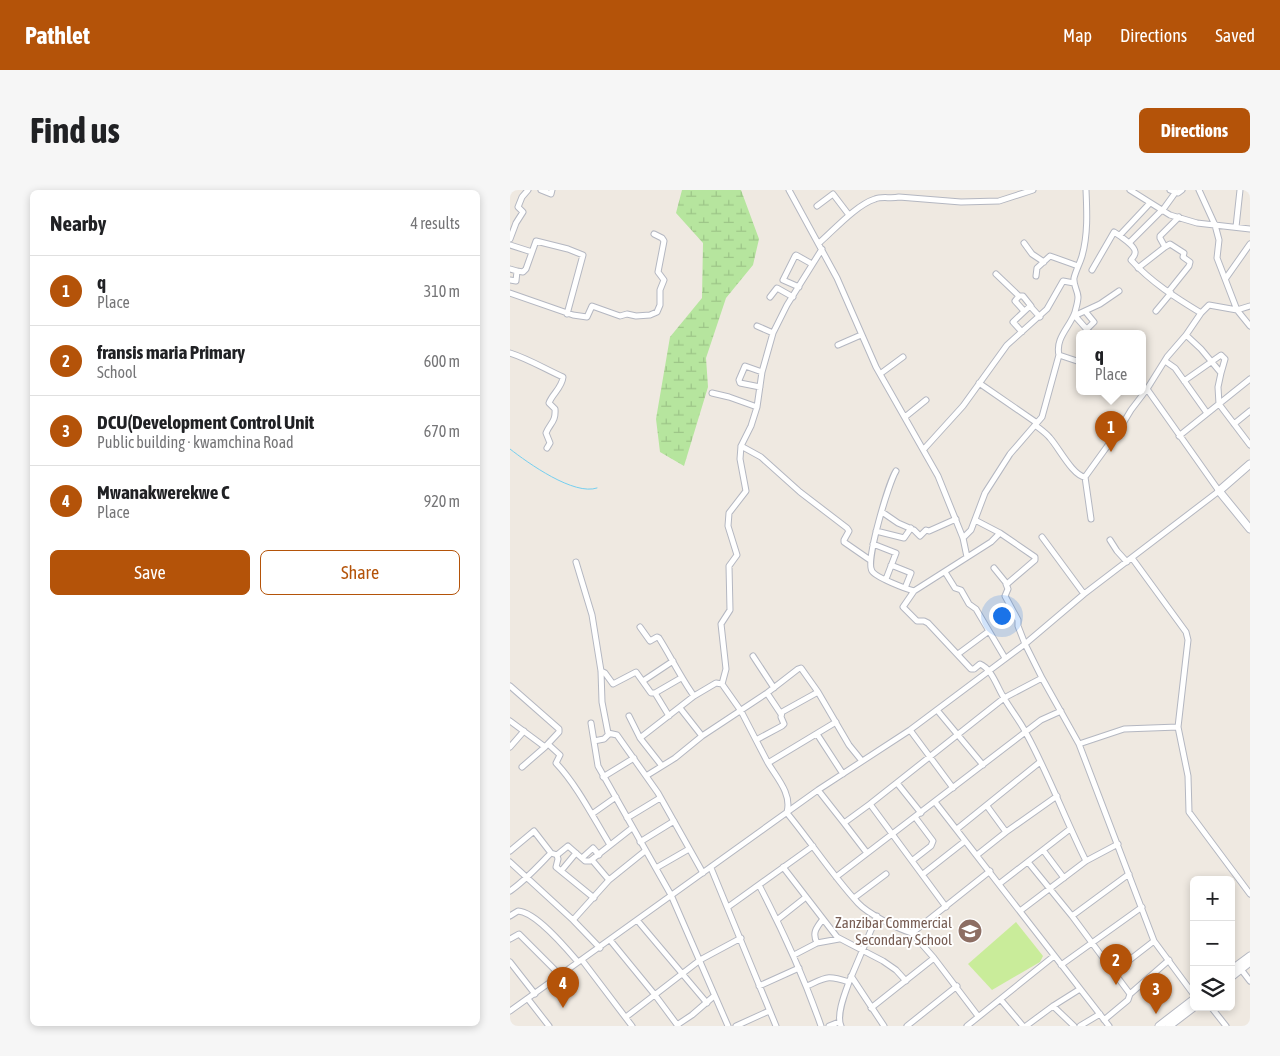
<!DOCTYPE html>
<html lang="en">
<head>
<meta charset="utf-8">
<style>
	:root { --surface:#fff; --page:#f6f6f6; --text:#202124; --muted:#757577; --line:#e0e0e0; --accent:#b45309 }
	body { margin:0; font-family:"Asap Condensed",sans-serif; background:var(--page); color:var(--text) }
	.controls { position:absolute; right:15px; bottom:15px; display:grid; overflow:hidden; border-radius:8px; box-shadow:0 2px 8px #0003 }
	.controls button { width:45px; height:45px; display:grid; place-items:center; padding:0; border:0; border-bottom:1px solid var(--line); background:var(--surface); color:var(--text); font:25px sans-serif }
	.you { position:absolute; left:491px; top:425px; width:18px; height:18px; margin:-12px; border:4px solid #fff; border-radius:50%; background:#1a73e8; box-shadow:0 0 0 8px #1a73e833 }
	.badge { display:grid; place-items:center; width:32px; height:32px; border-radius:50%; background:var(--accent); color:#fff; font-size:16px; font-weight:700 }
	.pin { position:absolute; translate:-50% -41px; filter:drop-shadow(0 1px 2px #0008) }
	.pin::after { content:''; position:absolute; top:26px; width:18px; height:15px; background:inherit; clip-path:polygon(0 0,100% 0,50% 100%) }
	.popup { position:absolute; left:566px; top:140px; width:70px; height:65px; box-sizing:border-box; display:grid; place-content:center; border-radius:8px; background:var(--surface); filter:drop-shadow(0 1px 4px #0005); font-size:16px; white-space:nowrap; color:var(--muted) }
	.popup b { font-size:19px; color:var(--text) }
	.popup::after { content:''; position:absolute; left:50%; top:100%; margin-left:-10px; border:10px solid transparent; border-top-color:var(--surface) }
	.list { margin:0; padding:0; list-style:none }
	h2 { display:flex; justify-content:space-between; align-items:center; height:65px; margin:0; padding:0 20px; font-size:21px }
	h2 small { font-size:16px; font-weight:400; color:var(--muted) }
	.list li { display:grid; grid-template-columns:32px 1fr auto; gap:15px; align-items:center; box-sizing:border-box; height:70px; padding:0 20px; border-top:1px solid var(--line) }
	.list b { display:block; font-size:19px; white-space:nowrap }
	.list p { margin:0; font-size:16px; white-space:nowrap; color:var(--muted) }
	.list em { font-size:16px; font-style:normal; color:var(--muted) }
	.actions { display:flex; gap:10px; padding:15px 20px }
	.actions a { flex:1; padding:11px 0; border:1px solid var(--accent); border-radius:8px; text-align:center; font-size:18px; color:var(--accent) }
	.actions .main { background:var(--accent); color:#fff }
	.icon { flex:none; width:28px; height:28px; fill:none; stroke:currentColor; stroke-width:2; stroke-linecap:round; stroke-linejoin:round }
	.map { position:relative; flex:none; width:740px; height:836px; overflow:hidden; border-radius:8px }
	header { display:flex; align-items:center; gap:30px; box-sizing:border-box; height:70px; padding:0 25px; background:var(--accent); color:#fff }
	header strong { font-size:24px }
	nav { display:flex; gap:28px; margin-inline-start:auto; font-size:18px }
	.intro { display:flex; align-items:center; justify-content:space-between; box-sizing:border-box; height:120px; padding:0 30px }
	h1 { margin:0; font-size:35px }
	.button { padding:12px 22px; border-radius:8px; background:var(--accent); color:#fff; font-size:18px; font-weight:700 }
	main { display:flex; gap:30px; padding:0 30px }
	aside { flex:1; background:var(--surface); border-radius:8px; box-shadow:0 2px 8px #0003 }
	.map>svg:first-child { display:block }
	.wetland { fill:url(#wetland-marsh) }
	.pitch { fill:#c9ec9a }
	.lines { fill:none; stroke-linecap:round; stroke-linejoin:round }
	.stream { stroke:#75cff0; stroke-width:1 }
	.street-casing { stroke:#b4b7c1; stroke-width:7 }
	.secondary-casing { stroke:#b4b7c1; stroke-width:9 }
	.street { stroke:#fff; stroke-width:5 }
	.secondary { stroke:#fff; stroke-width:7 }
	.labels { text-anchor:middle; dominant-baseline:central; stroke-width:4; stroke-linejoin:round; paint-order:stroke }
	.education-label { font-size:15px; fill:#785e54; stroke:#fff; text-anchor:end }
</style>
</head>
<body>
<header>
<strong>Pathlet</strong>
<nav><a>Map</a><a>Directions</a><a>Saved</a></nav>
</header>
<div class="intro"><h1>Find us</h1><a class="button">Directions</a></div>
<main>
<aside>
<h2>Nearby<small>4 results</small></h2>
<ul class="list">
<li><span class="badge">1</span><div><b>q</b><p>Place</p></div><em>310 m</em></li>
<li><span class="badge">2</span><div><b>fransis maria Primary</b><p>School</p></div><em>600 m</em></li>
<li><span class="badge">3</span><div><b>DCU(Development Control Unit</b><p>Public building · kwamchina Road</p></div><em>670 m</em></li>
<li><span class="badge">4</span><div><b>Mwanakwerekwe C</b><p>Place</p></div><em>920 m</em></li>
</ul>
<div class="actions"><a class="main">Save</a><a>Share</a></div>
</aside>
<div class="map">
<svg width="740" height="836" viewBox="0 0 740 836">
	<defs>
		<pattern id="wetland-marsh" width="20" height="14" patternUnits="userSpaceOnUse" patternTransform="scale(1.25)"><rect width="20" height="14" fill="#b6e59e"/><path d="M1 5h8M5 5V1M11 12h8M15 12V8" fill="none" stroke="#9dc588"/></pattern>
	</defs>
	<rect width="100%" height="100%" fill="#efe9e1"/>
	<!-- wetland -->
	<path class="wetland" d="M172,0H231L249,49L243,75L216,108L196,168L198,197L174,276L150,262L146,229L160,147L192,108L193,53L166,23Z"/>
	<!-- pitch -->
	<path class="pitch" d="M506,732L533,766L530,772L482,800L458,774Z"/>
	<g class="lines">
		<!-- stream -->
		<path class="stream" d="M0,259C18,273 64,306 87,298"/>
		<defs>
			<path id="street" d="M31,0L41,4L42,0
				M279,0L327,88L366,177L428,286L453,348L457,367
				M620,0L660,25L687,33L740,39
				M660,0L668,3L672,0
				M689,0L705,35L709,50L707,68L727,120L740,136
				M307,16L323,4L339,25
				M652,21L665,3
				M726,37L730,0
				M610,45L640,13
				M0,49L6,33L13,22L8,17L12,7L18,0
				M309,53C324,40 346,15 365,9C372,6 381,9 389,7L451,12L489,11L523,0
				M514,53L522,64L534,72
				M619,53L651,21
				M0,55L22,62
				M655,57L660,54L674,63L673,67L680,72L679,76L659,101
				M628,78L655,57L650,48V46L669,27
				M0,79L7,81L6,91L0,90
				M582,80L604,42C609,45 627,57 625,63C625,66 622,68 621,70C641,92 666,108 691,123
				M7,81L13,82L16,79L26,51L58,59L73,65L57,124
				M486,84L509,106H513L521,116
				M526,86L527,78L540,66L568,76
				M716,88L740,54
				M289,97L273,90L285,66L286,65L302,74
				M0,103L63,125L77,127L82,116L110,126L117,124L126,126L140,125L147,122L150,115V100L154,90L148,82L154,51L152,48L144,44
				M509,106L505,111L514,121
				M260,107L267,98L283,107
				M575,121L584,132L577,139
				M646,121L661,103
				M564,126L590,114L609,101
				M565,126L580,143
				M247,136L263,143
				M512,142L503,132L520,116L530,127
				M676,145L691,159L711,183L708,197L709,214L740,255
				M328,155L351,145
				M0,163C19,169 35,179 53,187C52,198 42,204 39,213L45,219C46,232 40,233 36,243L40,253L37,258
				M549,165L570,172
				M655,171L665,178L697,223
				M370,184L393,167
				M674,191L711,165L715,169L711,183
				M469,193L527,233
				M250,197L230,193L229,190L235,176L252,182
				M202,203L219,207L247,217
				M395,227L416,210
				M724,234L740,221
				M525,235C530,239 536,243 540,248C549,258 563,286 575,287
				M669,246L740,189
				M231,256L251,267L290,302L337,338L339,341L334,350V352L360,370
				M414,259L453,216L497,155L537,119L553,91L564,93
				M386,281C379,292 355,371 362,381C365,387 396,399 404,401
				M372,322L388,333L404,340L410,346L416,340L419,341L446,329
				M581,329L575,287L609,240L621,220L637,199L657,167L676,145L691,123L699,115L727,120L740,116
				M465,330L490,343L481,352L404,401L393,417L407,431H414L418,433L461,479H464L470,474C482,479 487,497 494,508C501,520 510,531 516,543C539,585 555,629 576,671
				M366,341L394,348L401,338
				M532,347L574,404
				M453,348L461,340L475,303L500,264L532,227L549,165C545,148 560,137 565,122C566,118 568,112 568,107C568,101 563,95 564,88C566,80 570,73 572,66C578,45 577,22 576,0
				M600,350L607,361L617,372
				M363,354L386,363L376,389
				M622,368L676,442L678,450L668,537L678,586L679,622L740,704
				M66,372L82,425L91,481L92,512L98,543L107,545L148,603L193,683
				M381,375L401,383L395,398
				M484,378L497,394L525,370V367L490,343
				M435,382L445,398L451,400L459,414L466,419L479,441
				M496,394L498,399L495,406L508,430V436L515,454L532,488L569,554L644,751L684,805
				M130,437L140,451L147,447L149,448C161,467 171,488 184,506L206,493L212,494L231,521L246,550L272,536L274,534L271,527L272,522L308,502
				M448,464L479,441L495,468
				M243,466L264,498
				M91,481L95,483L103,494L126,482L141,503H145L171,488
				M133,491L163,471
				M212,494L216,479L211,434L220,420L219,376L227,365L218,336L219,323L236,301L230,269L231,256L241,236L247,217L252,182L263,143L277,115L312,59
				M0,496L49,539V542L35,557
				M145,503L159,526
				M257,503L271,524
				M170,518L192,546
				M427,520L473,575
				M119,526L130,548
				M0,531L35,557L12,577
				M81,533L88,576L161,705L218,836
				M400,540L443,598
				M307,544L333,584
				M246,550L258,573L326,532
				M84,551L94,549L99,544
				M38,554L50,565L46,573C67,595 84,629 100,655
				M569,554L614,539L668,537
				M0,557L14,541
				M258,573C267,588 282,604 277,622
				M152,576L130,548L184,506
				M136,586L165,568L192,546L257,503L288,479L291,478L308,502L339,555L352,571
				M93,587L124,568
				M387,593L411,623
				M308,600L334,633L360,614L436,717
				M425,612L599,836
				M360,614L494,508L532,488
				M477,616L496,642
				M277,623C301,652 322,685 348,713C358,724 388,739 402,743L480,681
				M82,624L106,607
				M117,628L150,608
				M334,633L357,663
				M447,639L530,572
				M130,652L164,631
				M533,660L554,688
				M0,661L24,641L41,663
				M47,665L48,669L46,677L84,708
				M467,665L496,642L547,606
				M72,668L83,658L89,665
				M82,670L99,690
				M403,670L421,656L423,651L405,627
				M0,672L63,730L90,758
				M518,672L562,726L620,804L618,810L594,830
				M273,677L327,747L373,771L386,780L396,791
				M146,678L179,659
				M201,678L266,836
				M51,681L66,663
				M413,684L455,651
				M326,687L531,530L551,521
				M489,694L560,639
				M249,695C273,741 294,787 311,836
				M0,701C16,690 28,676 41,663L47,665L58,656L75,671H80L122,638
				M344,708L376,684
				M218,717L303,656
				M510,721L576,671L608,654
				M0,726L8,721C26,722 56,758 68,772
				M562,726L619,684
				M63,730L99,690L135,661
				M127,730L197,813
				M267,730L296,707
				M402,743L424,768L468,826
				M0,749L9,744L50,785
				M100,750L145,805L168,836
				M307,753C302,743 306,738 313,729
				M284,765L307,753L329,749
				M72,770L122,836
				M0,772L25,804
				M551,775L632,717
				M730,778L740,791
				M604,782L644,751
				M341,786L374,836
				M339,792L367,726
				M249,796L289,778
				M297,796C317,787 317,785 339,792C335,803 326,825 331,836
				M620,804L659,770
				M18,809L39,836
				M491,810L513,836
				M543,816L564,836
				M701,817L716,836
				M361,818L424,768
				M0,821L308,600L400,540L515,454L574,404L709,301L637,199
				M116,827L190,770L231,748
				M167,835L182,825L204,806
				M226,836L259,821
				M319,836L329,832
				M397,836L447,796
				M457,836L544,766
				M516,836L543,816L570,799
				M570,836L590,824"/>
			<path id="secondary" d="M740,274L709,301L740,339
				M721,780L740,766
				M721,787L740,772
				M649,836L684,809
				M659,836L684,817"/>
		</defs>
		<!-- street casing -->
		<use href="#street" class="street-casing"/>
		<!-- secondary casing -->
		<use href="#secondary" class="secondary-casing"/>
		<!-- street -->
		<use href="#street" class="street"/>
		<!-- secondary -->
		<use href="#secondary" class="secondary"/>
	</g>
	<!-- icons -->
	<defs>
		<symbol id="school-disc" viewBox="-11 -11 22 22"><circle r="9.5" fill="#8d6e63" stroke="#fff"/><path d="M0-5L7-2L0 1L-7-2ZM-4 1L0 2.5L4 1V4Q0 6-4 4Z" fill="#fff"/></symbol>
	</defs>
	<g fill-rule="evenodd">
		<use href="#school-disc" x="446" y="727" width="28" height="28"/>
	</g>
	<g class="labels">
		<!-- education labels -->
		<g class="education-label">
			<text x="442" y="732">Zanzibar Commercial<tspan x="442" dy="17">Secondary School</tspan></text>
		</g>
	</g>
</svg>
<div class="controls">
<button>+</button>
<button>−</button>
<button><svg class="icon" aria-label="layers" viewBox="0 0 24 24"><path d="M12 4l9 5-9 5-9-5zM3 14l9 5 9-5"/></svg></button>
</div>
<div class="you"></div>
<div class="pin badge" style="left:601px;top:262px">1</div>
<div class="popup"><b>q</b>Place</div>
<div class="pin badge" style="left:606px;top:795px">2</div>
<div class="pin badge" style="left:646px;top:824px">3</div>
<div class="pin badge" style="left:53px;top:818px">4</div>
</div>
</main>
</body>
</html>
